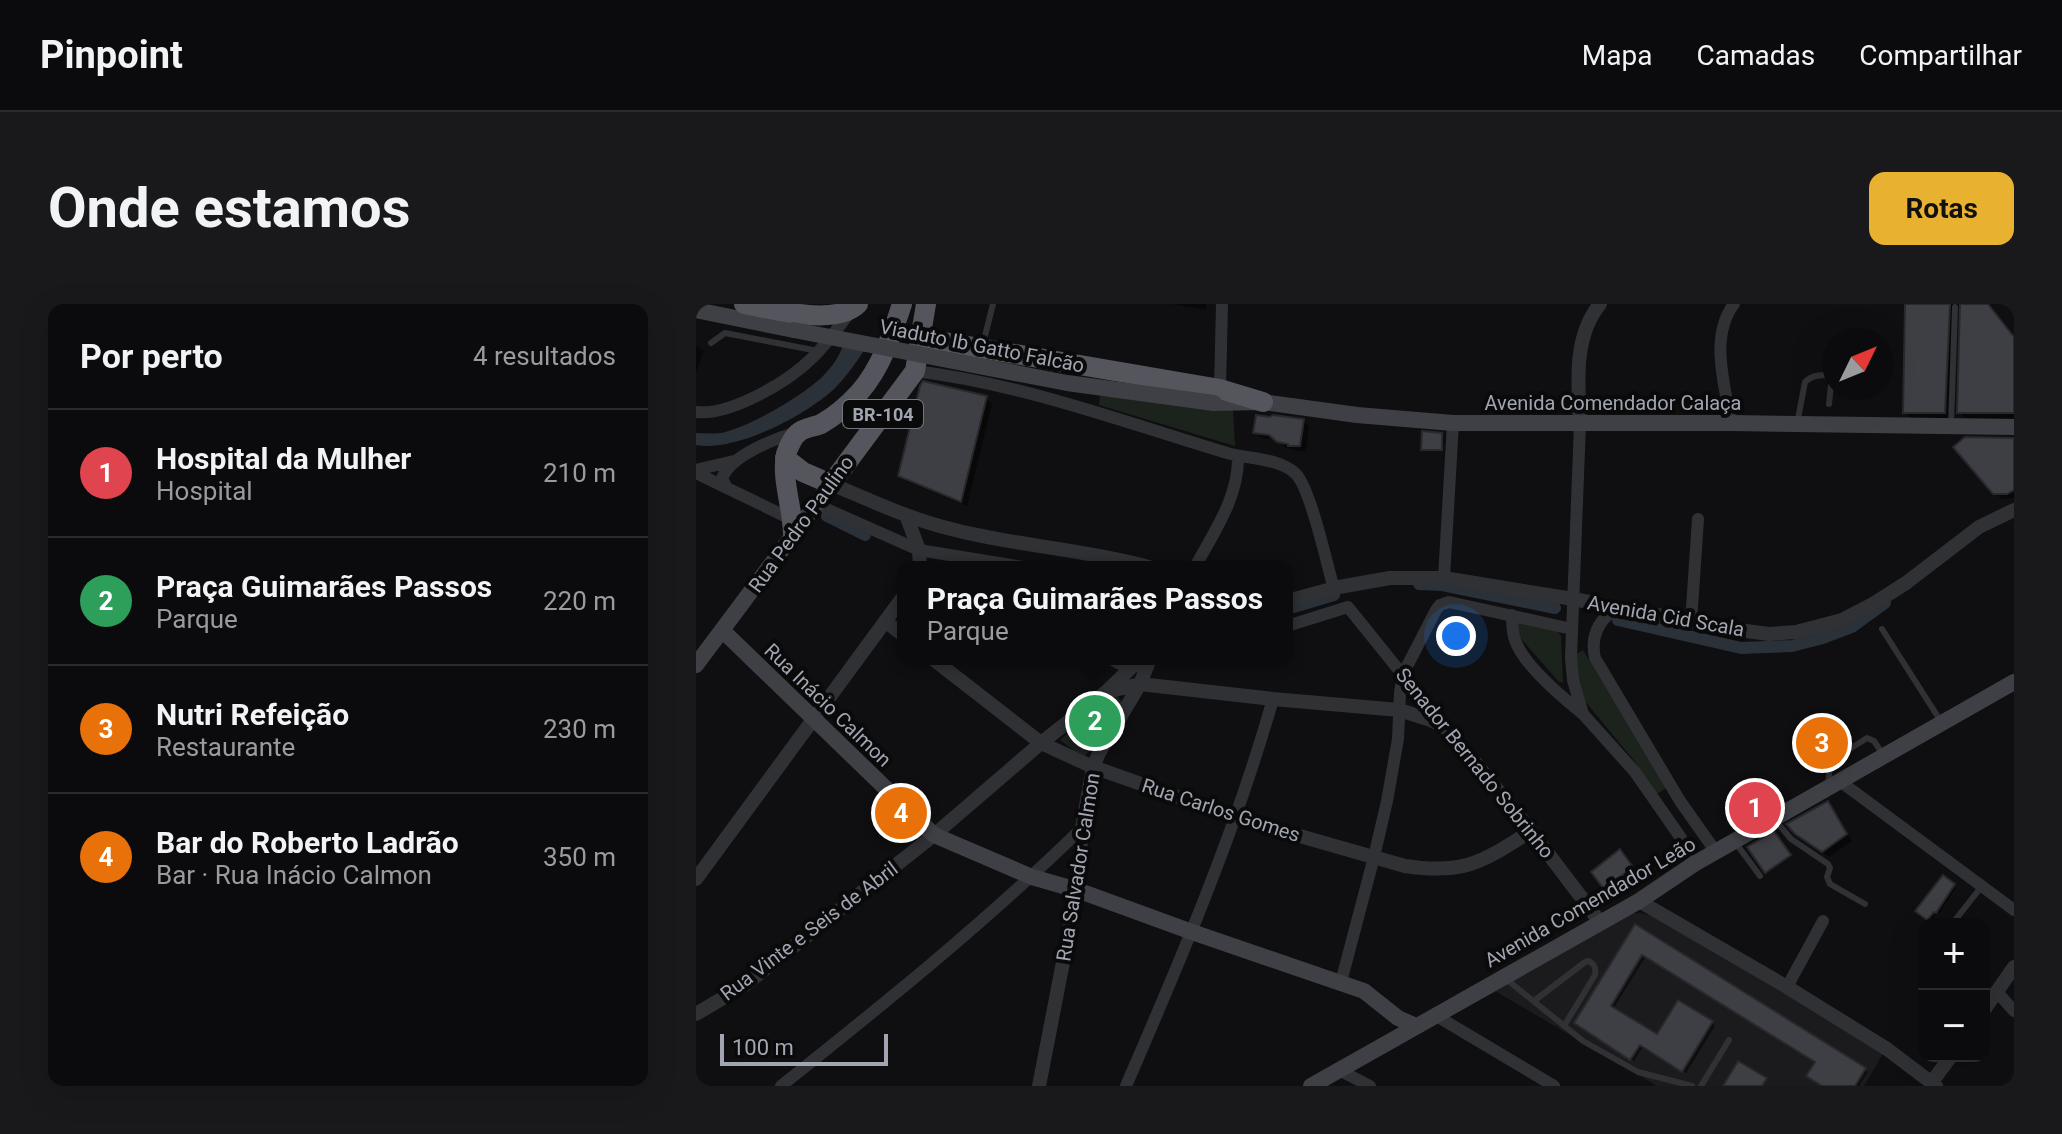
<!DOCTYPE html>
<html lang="pt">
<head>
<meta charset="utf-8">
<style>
	:root { --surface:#0b0b0d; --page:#19191b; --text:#f1f3f6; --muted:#9a9b9d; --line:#2b2b2e; --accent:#e8b130 }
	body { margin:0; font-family:Roboto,sans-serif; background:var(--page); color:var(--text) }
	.controls { position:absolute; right:24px; bottom:24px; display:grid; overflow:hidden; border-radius:16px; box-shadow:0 8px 32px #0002 }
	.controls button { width:72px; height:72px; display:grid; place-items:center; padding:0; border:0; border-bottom:2px solid var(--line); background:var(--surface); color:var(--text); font:40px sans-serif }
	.compass { position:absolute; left:1126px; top:24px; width:72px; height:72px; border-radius:50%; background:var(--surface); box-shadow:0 8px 32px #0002; rotate:47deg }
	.scale { position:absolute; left:24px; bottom:20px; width:168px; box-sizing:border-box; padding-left:8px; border:4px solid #a1a5b1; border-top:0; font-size:22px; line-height:28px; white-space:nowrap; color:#a1a5b1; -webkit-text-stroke:6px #0a0a0b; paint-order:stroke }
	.you { position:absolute; left:760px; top:332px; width:28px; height:28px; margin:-20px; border:6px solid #fff; border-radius:50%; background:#1a73e8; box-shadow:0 0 0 12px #1a73e833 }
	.badge { display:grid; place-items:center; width:52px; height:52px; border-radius:50%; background:var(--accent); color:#fff; font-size:26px; font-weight:700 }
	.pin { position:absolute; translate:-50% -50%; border:4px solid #fff; box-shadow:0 2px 8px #0006 }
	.popup { position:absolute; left:201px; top:257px; width:396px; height:104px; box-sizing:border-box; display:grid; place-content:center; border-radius:16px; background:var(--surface); filter:drop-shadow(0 2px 6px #0005); font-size:26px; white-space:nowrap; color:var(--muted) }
	.popup b { font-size:30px; color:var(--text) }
	.popup::after { content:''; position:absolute; left:50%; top:100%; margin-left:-16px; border:16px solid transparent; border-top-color:var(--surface) }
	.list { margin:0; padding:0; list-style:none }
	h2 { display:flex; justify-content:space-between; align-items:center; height:104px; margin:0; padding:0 32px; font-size:34px }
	h2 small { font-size:26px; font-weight:400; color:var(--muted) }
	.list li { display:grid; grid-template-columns:52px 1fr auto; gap:24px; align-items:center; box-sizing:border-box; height:128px; padding:0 32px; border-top:2px solid var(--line) }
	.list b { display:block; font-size:30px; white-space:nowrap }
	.list p { margin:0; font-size:26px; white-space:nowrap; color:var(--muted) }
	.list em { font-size:26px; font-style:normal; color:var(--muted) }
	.map { position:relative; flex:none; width:1318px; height:782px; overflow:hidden; border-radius:16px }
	header { display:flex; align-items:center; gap:48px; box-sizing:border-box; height:112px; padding:0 40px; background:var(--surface); border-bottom:2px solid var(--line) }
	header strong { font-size:38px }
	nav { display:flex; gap:44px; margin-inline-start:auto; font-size:28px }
	.intro { display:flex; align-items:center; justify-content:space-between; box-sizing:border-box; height:192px; padding:0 48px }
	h1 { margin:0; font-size:56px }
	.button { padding:20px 36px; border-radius:16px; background:var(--accent); color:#111; font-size:28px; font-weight:700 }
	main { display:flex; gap:48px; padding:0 48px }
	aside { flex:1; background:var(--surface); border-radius:16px; box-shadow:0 8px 32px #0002 }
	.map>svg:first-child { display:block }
	.built { fill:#1b1b1d }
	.green { fill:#1c231d }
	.water { fill:#2a3138 }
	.shadow { fill:#0007 }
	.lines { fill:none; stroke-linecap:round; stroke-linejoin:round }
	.canal { stroke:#2a3138; stroke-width:12 }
	.building { fill:#3e3f44; stroke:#29292c; stroke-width:2 }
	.service { stroke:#303135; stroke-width:6 }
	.minor { stroke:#303135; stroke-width:12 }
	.tertiary { stroke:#303135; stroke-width:14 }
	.secondary { stroke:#3f4045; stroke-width:16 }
	.trunk { stroke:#55565d; stroke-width:20 }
	.secondary-bridge { stroke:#3f4045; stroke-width:16 }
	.labels { text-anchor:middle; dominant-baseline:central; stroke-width:8; stroke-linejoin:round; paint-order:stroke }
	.shield { fill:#0a0a0b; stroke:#74767f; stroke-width:2 }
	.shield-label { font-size:18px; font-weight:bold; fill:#a1a5b1 }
	.street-label { font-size:20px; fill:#a1a5b1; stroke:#0a0a0b }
</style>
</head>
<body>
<header>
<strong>Pinpoint</strong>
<nav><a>Mapa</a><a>Camadas</a><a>Compartilhar</a></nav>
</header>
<div class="intro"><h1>Onde estamos</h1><a class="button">Rotas</a></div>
<main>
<aside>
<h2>Por perto<small>4 resultados</small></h2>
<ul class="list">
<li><span class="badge" style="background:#e0444e">1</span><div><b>Hospital da Mulher</b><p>Hospital</p></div><em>210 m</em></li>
<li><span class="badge" style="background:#2e9e5b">2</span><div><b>Praça Guimarães Passos</b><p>Parque</p></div><em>220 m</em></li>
<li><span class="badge" style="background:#e8710a">3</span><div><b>Nutri Refeição</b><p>Restaurante</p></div><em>230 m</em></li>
<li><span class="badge" style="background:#e8710a">4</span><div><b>Bar do Roberto Ladrão</b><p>Bar · Rua Inácio Calmon</p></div><em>350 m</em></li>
</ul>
</aside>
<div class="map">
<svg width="1318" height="782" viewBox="0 0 1318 782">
	<rect width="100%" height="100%" fill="#0f0f11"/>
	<!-- built -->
	<path class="built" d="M946,609L963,615L1188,748L1168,782H961L799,687L926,610Z"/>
	<!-- green -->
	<path class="green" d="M404,92L435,93L537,105L539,142L403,101Z
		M824,315L860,325L865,332L867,379L862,377L821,330L820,320Z
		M887,346L970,484L961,490L936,454L888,396L877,369L879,351Z
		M421,391L426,398L388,454L364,436L412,392Z"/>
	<!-- water -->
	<path class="water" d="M147,41L169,45C160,59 150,73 138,85C109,112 40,148 0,141V129C8,129 17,130 25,129C52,124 108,91 127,72C136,63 143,53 147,41Z"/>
	<!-- shadow -->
	<path class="shadow" d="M475,0H510V6Z
		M1211,0H1291L1318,34V114H1269L1263,108L1267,1L1260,5L1254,114H1215L1209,108Z
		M0,42L8,47L0,68Z
		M290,94L296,100L271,202L210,177L204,172Z
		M607,117L613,122L610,147H600L589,143L581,136L565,134L560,128Z
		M745,131L748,134L747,147H730L727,145Z
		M1318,136V194L1305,195L1298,188Z
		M1132,499L1137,505L1156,537L1133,553L1101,529Z
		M928,552L940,568L914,588L910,584Z
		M1247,574L1260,584L1243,609L1242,608L1235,617L1222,607Z
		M940,622L1169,765L1172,768L1163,782H1124L1121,758L950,652L917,705L962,732L1016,719L1019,722L990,769L947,742L938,757L883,722Z"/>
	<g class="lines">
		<!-- canal -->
		<path class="canal" d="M131,212L169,231
			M723,280L746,281L859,304
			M591,305L638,291
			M922,316L1045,344L1096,342L1127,334L1156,323L1189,299"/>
	</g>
	<!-- building -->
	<path class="building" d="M1209,0H1254L1249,109H1207Z
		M1264,0H1292L1318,33V109H1261Z
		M227,77L291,92L265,198L202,172L224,82Z
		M560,111L574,113L577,111L608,115L604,142H592V140L581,138L573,131L557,129Z
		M726,127L746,129V146H725Z
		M1269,133L1318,134V186L1311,190H1297L1257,143Z
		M1132,497L1151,530L1126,548L1099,530L1090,520Z
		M1078,527L1095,551L1069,569L1051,543Z
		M924,545L937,563L908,585L895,568Z
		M1247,571L1259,580L1240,609L1238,608L1231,616L1219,607Z
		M939,620L1170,764L1159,782H1126L1110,772L1119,758L946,651L915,702L961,730L982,696L1017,717L986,768L944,741L934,756L878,719Z
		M1042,757L1071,774L1066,782H1027Z"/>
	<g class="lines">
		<!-- service -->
		<path class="service" d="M15,39L29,29L122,47
			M287,40L297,0
			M1133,100L1136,71
			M1101,120L1109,78C1117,70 1127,71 1138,71
			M1255,121L1259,3
			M1186,325L1244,416
			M1132,482L1134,461L1138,455L1171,434L1178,437L1188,452
			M1078,515L1095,535L1132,560L1134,564L1131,573L1134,580L1169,600
			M1039,538L1064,572
			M1256,620L1286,582
			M810,675L887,737L942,768L996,782
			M838,697L889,658L893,657C899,661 900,664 899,671L868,722
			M1005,782L1033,736"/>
		<!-- minor -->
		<path class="minor" d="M219,67C326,80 428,118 531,149C552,155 584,154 600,170C615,186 631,261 638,285
			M524,85L526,0
			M0,108C34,112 92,78 116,54C131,40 143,22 156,6
			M1035,119C1029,81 1013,33 1038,0
			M884,120L875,354L877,376L887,410L939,468L985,534L998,560
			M0,166L38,157
			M0,169L97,216
			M31,184L26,175C33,152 80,134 102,128
			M119,200L223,246L327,263
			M499,263C518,228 543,193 542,152
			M748,274L757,119
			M920,304C903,316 894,332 899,354L984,497L1020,548
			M816,311C816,319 816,329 819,336C827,360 867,394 887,410
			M995,318L1002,215
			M591,322L652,303L748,422
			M414,355L434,365
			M1145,478L1318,606
			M645,678L678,553L691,497L702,435L704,389L707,370L740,306L744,301L753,298L876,325
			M1091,683L1127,617
			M1301,688L1318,707
			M739,711L858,782
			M641,765L674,782
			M85,782C189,699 291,617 386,524
			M430,782C485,655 539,529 577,395"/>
		<!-- tertiary -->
		<path class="tertiary" d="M884,120C882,80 877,33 904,0
			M135,180C174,196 213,215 255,225C320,242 388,245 453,263
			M210,211L223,246L224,263
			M591,297L643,283L694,274H748L877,295L1035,325L1073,330L1100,328L1146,316L1177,300L1210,279L1283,223L1318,206
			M189,317L207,331
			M237,355L345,439L397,463L541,514L709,562C769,571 786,558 835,527
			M410,388L444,380L577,395L703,406L735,416L750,424L787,468L835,527L904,618
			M0,575L207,293
			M943,597L1091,683L1191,745L1240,782
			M1288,706L1318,663
			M0,710L49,681L238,531L345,439L410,388L444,355
			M1236,778L1255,752
			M343,782L381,586L386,524L397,463L403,449L444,380L454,355"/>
		<!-- secondary -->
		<path class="secondary" d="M0,6L98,26
			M518,99L567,98L661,111L757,119H1035L1318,123
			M26,326L238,531L336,573L381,586L496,628L668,687L702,714L720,722
			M0,361L135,180
			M615,782L943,597L998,560L1318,378"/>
		<!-- trunk -->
		<path class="trunk" d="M48,0C77,5 139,23 162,0
			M225,34L524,85L567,98
			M89,154L107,168L135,180L219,67L230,0
			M97,230C97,205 85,174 90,150C92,144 97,133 102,129C107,124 118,123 125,120C139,112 152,101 163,89C185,64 196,31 206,0"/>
		<!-- secondary-bridge -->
		<path class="secondary-bridge" d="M98,26L371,79L518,99"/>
	</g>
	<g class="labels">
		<!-- shield labels -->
		<rect class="shield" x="147" y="96" width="80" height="28" rx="6"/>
		<g class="shield-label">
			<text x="187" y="110">BR-104</text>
		</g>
		<!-- street labels -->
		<g class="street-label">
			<text transform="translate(286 42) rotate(11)">Viaduto Ib Gatto Falcão</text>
			<text x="917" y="99">Avenida Comendador Calaça</text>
			<text transform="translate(105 220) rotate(-54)">Rua Pedro Paulino</text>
			<text transform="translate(970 312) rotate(10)">Avenida Cid Scala</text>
			<text transform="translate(132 401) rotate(44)">Rua Inácio Calmon</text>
			<text transform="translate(779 459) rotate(51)">Senador Bernado Sobrinho</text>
			<text transform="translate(525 506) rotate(18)">Rua Carlos Gomes</text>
			<text transform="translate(382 563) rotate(-81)">Rua Salvador Calmon</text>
			<text transform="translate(894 598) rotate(-30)">Avenida Comendador Leão</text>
			<text transform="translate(113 627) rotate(-37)">Rua Vinte e Seis de Abril</text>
		</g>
	</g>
</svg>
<div class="controls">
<button>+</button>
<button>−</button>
</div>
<svg class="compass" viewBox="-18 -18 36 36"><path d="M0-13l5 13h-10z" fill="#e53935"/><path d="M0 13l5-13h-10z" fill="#9a9b9d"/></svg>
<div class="scale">100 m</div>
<div class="you"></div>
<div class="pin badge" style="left:1059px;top:504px;background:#e0444e">1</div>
<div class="pin badge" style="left:399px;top:417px;background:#2e9e5b">2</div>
<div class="popup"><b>Praça Guimarães Passos</b>Parque</div>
<div class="pin badge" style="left:1126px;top:439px;background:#e8710a">3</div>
<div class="pin badge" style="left:205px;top:509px;background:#e8710a">4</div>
</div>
</main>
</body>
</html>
